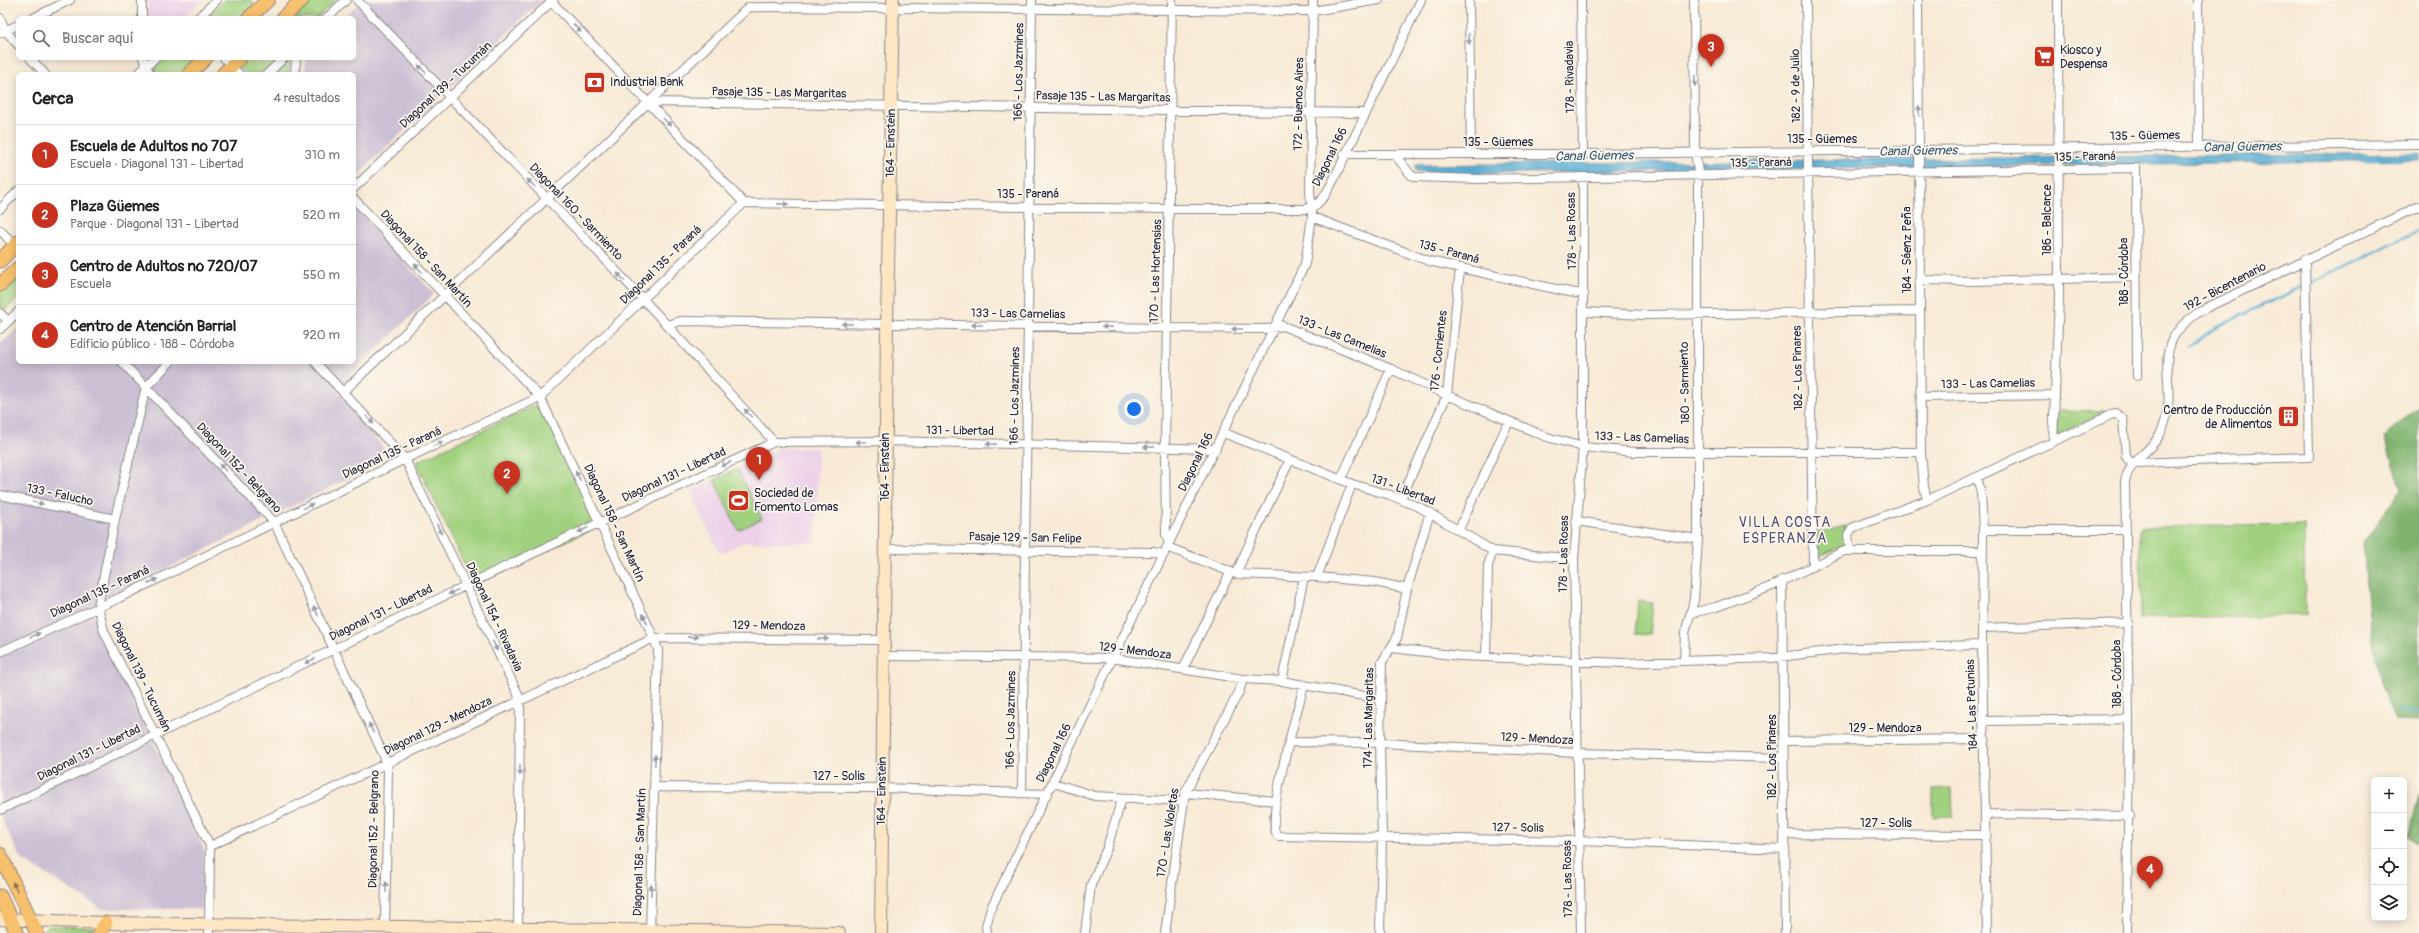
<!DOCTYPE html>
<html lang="es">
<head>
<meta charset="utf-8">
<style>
	:root { --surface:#fff; --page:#f6f6f6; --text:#222; --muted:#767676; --line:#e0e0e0; --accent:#c8321e }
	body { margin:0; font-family:Pangolin,sans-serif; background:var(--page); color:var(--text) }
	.controls { position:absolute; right:12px; bottom:12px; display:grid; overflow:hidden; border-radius:6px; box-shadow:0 2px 10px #0003 }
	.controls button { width:36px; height:36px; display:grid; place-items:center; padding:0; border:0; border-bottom:1px solid var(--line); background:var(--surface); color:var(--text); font:20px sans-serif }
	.you { position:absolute; left:1134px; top:409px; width:14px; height:14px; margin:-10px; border:3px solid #fff; border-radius:50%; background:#1a73e8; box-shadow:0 0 0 6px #1a73e833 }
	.badge { display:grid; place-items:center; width:26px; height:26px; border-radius:50%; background:var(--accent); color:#fff; font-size:13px; font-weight:700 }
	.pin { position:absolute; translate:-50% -33px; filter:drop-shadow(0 1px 2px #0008) }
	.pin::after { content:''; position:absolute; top:21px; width:14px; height:12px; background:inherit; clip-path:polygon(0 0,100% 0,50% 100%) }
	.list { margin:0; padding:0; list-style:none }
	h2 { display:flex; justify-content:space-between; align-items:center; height:52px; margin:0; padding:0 16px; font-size:17px }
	h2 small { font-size:13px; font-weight:400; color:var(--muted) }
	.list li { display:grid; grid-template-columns:26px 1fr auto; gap:12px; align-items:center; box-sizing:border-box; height:60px; padding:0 16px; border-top:1px solid var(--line) }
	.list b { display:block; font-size:15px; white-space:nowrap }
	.list p { margin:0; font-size:13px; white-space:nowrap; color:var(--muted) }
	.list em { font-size:13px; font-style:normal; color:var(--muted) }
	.icon { flex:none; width:22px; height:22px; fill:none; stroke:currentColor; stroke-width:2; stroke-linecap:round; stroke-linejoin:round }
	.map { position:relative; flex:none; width:2419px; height:933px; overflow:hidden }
	.search { position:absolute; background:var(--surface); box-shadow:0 2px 10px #0003; left:16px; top:16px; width:340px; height:44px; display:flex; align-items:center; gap:10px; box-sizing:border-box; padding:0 14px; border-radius:6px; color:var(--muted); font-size:15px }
	.panel { position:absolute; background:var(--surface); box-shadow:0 2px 10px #0003; left:16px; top:72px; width:340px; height:292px; border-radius:6px }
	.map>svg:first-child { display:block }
	.built { fill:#ecd1e9 }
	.industrial { fill:#cbbfd4 }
	.green { fill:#a1d17f; stroke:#627a5d }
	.forest { fill:#80b36e; stroke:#516a54 }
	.water { fill:#57add3; stroke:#3c6887 }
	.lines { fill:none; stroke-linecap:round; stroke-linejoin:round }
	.stream { stroke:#57add3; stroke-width:2.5 }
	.street-casing { stroke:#8d8688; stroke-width:10 }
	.secondary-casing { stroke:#8d8688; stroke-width:14 }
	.primary-casing { stroke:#8d8688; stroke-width:15 }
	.street { stroke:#fff; stroke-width:8 }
	.secondary { stroke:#fce6c4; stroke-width:12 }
	.primary { stroke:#f7c06c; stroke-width:13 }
	.oneway { fill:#9c9ca7 }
	.oneway2 { fill:#8c7154 }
	.labels { text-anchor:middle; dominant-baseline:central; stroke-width:3.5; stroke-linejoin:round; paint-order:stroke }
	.poi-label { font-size:12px; fill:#22223b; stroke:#fbf7ec; text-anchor:start }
	.street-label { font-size:12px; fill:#22223b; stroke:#fbf7ec }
	.water-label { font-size:13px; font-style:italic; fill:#375a78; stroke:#fbf7ec }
	.quarter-label { font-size:14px; letter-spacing:1px; fill:#534c76; stroke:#fbf7ec }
</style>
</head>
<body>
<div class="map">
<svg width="2419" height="933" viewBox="0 0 2419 933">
	<rect width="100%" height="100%" fill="#fbf7ec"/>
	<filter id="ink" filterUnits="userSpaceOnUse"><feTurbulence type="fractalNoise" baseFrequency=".025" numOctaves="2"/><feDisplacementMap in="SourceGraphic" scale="8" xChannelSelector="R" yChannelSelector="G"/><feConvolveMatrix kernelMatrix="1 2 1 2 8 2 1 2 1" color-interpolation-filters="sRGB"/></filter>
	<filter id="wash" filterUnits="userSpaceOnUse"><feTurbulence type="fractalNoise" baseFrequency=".012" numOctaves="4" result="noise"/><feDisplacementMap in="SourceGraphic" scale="16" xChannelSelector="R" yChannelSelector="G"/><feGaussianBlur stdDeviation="0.9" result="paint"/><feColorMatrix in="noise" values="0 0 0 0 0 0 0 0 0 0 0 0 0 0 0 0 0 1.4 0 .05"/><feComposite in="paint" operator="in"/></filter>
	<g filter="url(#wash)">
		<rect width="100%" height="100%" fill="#f8ead6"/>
		<!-- built -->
		<path class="built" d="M148,0H203L184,18H148Z
			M780,448H818L816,543L744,542L720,554L690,491L714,480L738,530L762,519L737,469Z"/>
		<!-- industrial -->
		<path class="industrial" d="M362,0H542L354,178V74H305L306,58H354V18H343Z
			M354,206L434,294L336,389L383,447L379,463L90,607L204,850L202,909H102L20,858L0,814V344L18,328V362H354Z"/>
		<!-- green -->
		<path class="green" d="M225,0H251L254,4L239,18H205Z
			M311,0H336L317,18H291Z
			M161,58H197L180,74H158L151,67Z
			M248,58H289V74H246L239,67Z
			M18,275V298L0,315V291Z
			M540,403L598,526L474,585L416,462Z
			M2059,410L2106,411L2057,436Z
			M737,469L762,519L738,530L714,480Z
			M2304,525L2305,615L2141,618L2140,527Z
			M1845,526L1849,547H1841L1814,558L1815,534Z
			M1638,601L1653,603L1650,635L1635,634Z
			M1952,788L1953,816L1933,817V789Z
			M49,926L94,927L96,929L94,933H45L44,930Z"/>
		<!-- forest -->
		<path class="forest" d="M2417,408H2419V722L2395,721L2382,688L2370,628L2363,542L2401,490L2384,436Z
			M2419,793V847L2409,837Z"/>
		<!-- water -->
		<path class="water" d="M2419,153V160L1453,174L1416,171L1415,165Z"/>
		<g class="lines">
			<!-- stream -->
			<path class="stream" d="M2311,283L2419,230
				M2189,347L2215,328L2301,287
				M2399,710L2419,713"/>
		</g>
	</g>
	<g filter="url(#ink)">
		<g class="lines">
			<defs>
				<path id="street" d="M142,0V18
					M357,0L643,299L774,442
					M550,0L744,203
					M1469,0L1471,154
					M1581,0L1583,154
					M1806,0L1813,564
					M1918,0L1921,452L1924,487L1927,500
					M2198,0L2199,147
					M749,7L1313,11L1379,0
					M0,18L6,31L18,45
					M33,18L70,0
					M198,18L217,0
					M327,18L346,0
					M0,33L18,25
					M30,58L45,74
					M143,58L150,74
					M224,58L239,74
					M138,74L155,58
					M267,74L284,58
					M295,74L296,58
					M648,102L1365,113
					M1344,154H1583L2419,144
					M1395,155L1411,175L1415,177L1477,179L2136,168L2137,376
					M354,188L553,0
					M354,199L540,397L654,638L658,650L650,933
					M744,203L1170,209H1312
					M0,209L18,191
					M1312,209L1324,197L1332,183L1421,0
					M1312,217L1429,261L1569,292L1584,294
					M0,230L17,248
					M1919,280L1972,281L2136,277
					M1584,312L1644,315L1919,311
					M0,313L8,321
					M667,325L681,321L1167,328L1266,329L1283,326L1391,369L1447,395L1547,437L1583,447L1634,452H1921
					M0,329L18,312
					M122,362L274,522L384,756L388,771L385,926
					M170,362L146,387L115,519L98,606L104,631L210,846L209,933
					M315,362L405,459L518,694L520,706L518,932
					M343,392L749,7
					M1921,397L2054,395
					M1224,433L1352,484L1390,495L1421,508L1493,551L1574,559
					M2053,441L2059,298L2058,0
					M1977,477L1981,492L1983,530L1982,645L1987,933
					M1341,479L1391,369
					M0,495L115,519
					M1401,499L1447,395L1460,268
					M1576,521L1698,539
					M1459,529L1509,421
					M1983,530H2126
					M1169,543L1166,534L1165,447L1172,0
					M1167,547L1236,574L1317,577L1375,582L1407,589
					M885,549L1153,552L1164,554
					M1850,550L1848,535L1852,528L1927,500L2115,413L2123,419L2126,456L2129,461L2135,463L2309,457L2305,259
					M1236,574L1246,551L1290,460
					M1317,577L1352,484
					M1782,580L1785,933
					M1692,613L1716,607L1770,587L1844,551H1983
					M1983,628L2129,623
					M1392,648L1460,656L1623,663L1771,658L1854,648L1982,645
					M0,652L119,598L405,459L540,397L744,203
					M884,656L1112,658L1243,679L1282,681L1380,699
					M1486,657L1488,565L1493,551
					M1684,661L1685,633L1694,600L1698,539V172L1695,152L1694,0
					M1183,669L1230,573
					M1282,681L1304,577
					M1304,685C1299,706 1263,825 1278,836L1580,841L1785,849
					M1985,721L2129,719
					M1784,741L1985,739
					M1289,742L1380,743L1577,753L1784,758
					M1054,783L1095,796L1183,801
					M654,787L882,788L1048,794
					M1022,792L1032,0
					M1185,793L1276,801
					M0,810L519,560L774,442L885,441L1216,449
					M1986,814L2130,816
					M1785,834L1987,835
					M210,846L654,638L884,640
					M987,933L986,926L991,908L1305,264L1312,217L1310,191L1313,0
					M1085,933L1091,885L1107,848L1122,798
					M1165,933L1185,793L1239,692L1243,679
					M1380,933L1382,839L1380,743L1382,662L1397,638L1407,589L1430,512
					M1581,933L1574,559L1583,447V177
					M2127,933L2129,719L2125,482C2128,460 2156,449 2163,428C2182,378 2141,345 2206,308L2419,206"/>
				<path id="secondary" d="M0,919L106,923L839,933
					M881,933L887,324L893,0"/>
				<path id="primary" d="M249,18L268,0
					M283,18L302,0
					M189,74L206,58
					M223,74L240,58
					M0,261L18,242
					M0,285L18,268
					M0,854L37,933
					M0,896L17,933
					M99,933L106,923"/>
			</defs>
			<!-- street casing -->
			<use href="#street" class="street-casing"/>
			<!-- secondary casing -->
			<use href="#secondary" class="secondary-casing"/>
			<!-- primary casing -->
			<use href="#primary" class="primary-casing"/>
			<!-- street -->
			<use href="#street" class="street"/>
			<!-- secondary -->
			<use href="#secondary" class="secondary"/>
			<!-- primary -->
			<use href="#primary" class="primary"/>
		</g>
		<!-- one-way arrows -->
		<defs><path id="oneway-solid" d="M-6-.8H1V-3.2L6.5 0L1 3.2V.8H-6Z"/></defs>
		<g class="oneway">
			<use href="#oneway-solid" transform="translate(577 28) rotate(46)"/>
			<use href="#oneway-solid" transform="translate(1469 39) rotate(89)"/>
			<use href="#oneway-solid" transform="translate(422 69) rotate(-134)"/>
			<use href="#oneway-solid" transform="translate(1695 81) rotate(89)"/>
			<use href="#oneway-solid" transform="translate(1919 111) rotate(-91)"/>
			<use href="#oneway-solid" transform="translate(667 122) rotate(46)"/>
			<use href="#oneway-solid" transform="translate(531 183) rotate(-134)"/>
			<use href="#oneway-solid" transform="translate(783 204) rotate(1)"/>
			<use href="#oneway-solid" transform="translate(418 268) rotate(-133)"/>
			<use href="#oneway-solid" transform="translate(621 277) rotate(-134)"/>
			<use href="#oneway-solid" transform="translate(847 324) rotate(-179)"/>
			<use href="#oneway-solid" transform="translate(977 325) rotate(-180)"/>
			<use href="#oneway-solid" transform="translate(1107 327) rotate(-179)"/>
			<use href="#oneway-solid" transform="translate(1237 329) rotate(-180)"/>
			<use href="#oneway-solid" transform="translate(748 413) rotate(-132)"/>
			<use href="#oneway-solid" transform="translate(370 420) rotate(47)"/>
			<use href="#oneway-solid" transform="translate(861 442) rotate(180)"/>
			<use href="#oneway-solid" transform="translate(438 444) rotate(-24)"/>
			<use href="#oneway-solid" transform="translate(991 444) rotate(-179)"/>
			<use href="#oneway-solid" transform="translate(1149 447) rotate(-179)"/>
			<use href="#oneway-solid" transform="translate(726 464) rotate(155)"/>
			<use href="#oneway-solid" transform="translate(223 468) rotate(-134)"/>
			<use href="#oneway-solid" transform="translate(578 476) rotate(-116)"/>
			<use href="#oneway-solid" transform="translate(38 503) rotate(12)"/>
			<use href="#oneway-solid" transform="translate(308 506) rotate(-26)"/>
			<use href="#oneway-solid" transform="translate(439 529) rotate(64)"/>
			<use href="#oneway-solid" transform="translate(583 530) rotate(155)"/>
			<use href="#oneway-solid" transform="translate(153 581) rotate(-26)"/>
			<use href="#oneway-solid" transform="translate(453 592) rotate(154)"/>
			<use href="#oneway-solid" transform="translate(316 611) rotate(-115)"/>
			<use href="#oneway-solid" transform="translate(645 619) rotate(-115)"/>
			<use href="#oneway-solid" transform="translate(35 635) rotate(-25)"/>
			<use href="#oneway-solid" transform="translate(693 637) rotate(1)"/>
			<use href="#oneway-solid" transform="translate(823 639) rotate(1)"/>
			<use href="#oneway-solid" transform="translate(495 646) rotate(65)"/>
			<use href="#oneway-solid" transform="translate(310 661) rotate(154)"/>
			<use href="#oneway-solid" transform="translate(371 728) rotate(-115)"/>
			<use href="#oneway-solid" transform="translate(655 760) rotate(-89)"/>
			<use href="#oneway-solid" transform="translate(520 770) rotate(91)"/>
			<use href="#oneway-solid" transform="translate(386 887) rotate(-89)"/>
			<use href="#oneway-solid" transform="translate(651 890) rotate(-88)"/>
		</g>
		<use class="oneway2" href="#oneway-solid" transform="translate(15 887) rotate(-115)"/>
	</g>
	<!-- icons -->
	<defs>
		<symbol id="supermarket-square" viewBox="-11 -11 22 22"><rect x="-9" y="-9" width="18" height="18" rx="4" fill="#c8321e" stroke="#fbf7ec"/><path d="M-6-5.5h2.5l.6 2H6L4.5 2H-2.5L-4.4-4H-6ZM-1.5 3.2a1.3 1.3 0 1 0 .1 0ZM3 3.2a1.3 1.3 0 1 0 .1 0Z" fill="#fff"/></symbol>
		<symbol id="bank-square" viewBox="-11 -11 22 22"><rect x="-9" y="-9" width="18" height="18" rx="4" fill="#c8321e" stroke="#fbf7ec"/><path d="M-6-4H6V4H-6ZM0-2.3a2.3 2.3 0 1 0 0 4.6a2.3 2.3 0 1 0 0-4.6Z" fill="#fff"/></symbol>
		<symbol id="building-square" viewBox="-11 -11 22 22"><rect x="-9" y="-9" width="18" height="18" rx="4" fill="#c8321e" stroke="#fbf7ec"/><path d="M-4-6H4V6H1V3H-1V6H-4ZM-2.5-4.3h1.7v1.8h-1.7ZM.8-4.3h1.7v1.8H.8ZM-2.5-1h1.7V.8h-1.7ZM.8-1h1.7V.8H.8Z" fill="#fff"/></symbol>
		<symbol id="stadium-square" viewBox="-11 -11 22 22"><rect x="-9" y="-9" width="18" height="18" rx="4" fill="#c8321e" stroke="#fbf7ec"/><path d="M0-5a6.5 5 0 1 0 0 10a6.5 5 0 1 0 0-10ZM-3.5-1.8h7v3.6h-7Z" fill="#fff"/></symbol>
	</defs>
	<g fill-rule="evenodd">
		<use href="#supermarket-square" x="2032" y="44" width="25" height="25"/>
		<use href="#bank-square" x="582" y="70" width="25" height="25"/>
		<use href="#building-square" x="2276" y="404" width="25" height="25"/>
		<use href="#stadium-square" x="726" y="488" width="25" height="25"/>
	</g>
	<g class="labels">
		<!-- poi labels -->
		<g class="poi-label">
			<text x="2060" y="50">Kiosco y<tspan x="2060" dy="14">Despensa</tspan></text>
			<text x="610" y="82">Industrial Bank</text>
			<text x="2272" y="410" text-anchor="end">Centro de Producción<tspan x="2272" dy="14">de Alimentos</tspan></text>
			<text x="754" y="493">Sociedad de<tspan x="754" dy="14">Fomento Lomas</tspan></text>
		</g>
		<!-- street labels -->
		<g class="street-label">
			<text transform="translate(1019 72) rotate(-89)">166 - Los Jazmines</text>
			<text transform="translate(1570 77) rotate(-91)">178 - Rivadavia</text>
			<text transform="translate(446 85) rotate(-43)">Diagonal 139 - Tucumán</text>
			<text transform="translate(1796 86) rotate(-91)">182 - 9 de Julio</text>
			<text transform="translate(779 93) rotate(1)">Pasaje 135 - Las Margaritas</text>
			<text transform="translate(1103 97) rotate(1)">Pasaje 135 - Las Margaritas</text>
			<text transform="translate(1299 104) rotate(-89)">172 - Buenos Aires</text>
			<text transform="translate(2145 136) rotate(-1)">135 - Güemes</text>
			<text x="1822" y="139">135 - Güemes</text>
			<text x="1498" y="142">135 - Güemes</text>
			<text transform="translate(891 143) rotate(-89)">164 - Einstein</text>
			<text transform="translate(1330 157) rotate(-64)">Diagonal 166</text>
			<text transform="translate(2085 157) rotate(-1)">135 - Paraná</text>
			<text transform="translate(1761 163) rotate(-1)">135 - Paraná</text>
			<text x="1028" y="194">135 - Paraná</text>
			<text transform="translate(576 212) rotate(46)">Diagonal 160 - Sarmiento</text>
			<text transform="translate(2047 220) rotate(-90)">186 - Balcarce</text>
			<text transform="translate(1572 231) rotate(-91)">178 - Las Rosas</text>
			<text transform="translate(1907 250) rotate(-90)">184 - Sáenz Peña</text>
			<text transform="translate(1449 252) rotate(15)">135 - Paraná</text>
			<text transform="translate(426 259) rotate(47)">Diagonal 158 - San Martín</text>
			<text transform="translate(661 265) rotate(-44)">Diagonal 135 - Paraná</text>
			<text transform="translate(1156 271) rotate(-88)">170 - Las Hortensias</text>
			<text transform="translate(2124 272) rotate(-90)">188 - Córdoba</text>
			<text transform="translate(2225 287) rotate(-28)">192 - Bicentenario</text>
			<text transform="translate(1018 314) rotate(1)">133 - Las Camelias</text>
			<text transform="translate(1342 337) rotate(22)">133 - Las Camelias</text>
			<text transform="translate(1439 351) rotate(-84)">176 - Corrientes</text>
			<text transform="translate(1798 368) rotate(-91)">182 - Los Pinares</text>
			<text transform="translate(1685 383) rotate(-91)">180 - Sarmiento</text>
			<text transform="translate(1988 384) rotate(-1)">133 - Las Camelias</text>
			<text transform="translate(1015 396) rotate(-89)">166 - Los Jazmines</text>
			<text transform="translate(960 431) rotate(1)">131 - Libertad</text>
			<text transform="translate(1642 438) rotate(2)">133 - Las Camelias</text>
			<text transform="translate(392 453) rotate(-25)">Diagonal 135 - Paraná</text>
			<text transform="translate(1196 462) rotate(-64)">Diagonal 166</text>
			<text transform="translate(885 467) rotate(-90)">164 - Einstein</text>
			<text transform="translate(239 468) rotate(47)">Diagonal 152 - Belgrano</text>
			<text transform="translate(674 475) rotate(-25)">Diagonal 131 - Libertad</text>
			<text transform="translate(1403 490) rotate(21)">131 - Libertad</text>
			<text transform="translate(60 495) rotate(12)">133 - Falucho</text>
			<text transform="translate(614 523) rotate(65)">Diagonal 158 - San Martín</text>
			<text transform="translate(1025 538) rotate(1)">Pasaje 129 - San Felipe</text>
			<text transform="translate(1564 554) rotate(-89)">178 - Las Rosas</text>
			<text transform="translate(100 592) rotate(-25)">Diagonal 135 - Paraná</text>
			<text transform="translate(381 613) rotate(-26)">Diagonal 131 - Libertad</text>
			<text transform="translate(494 617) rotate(65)">Diagonal 154 - Rivadavia</text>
			<text transform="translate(769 626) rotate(1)">129 - Mendoza</text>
			<text transform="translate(1135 651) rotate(7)">129 - Mendoza</text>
			<text transform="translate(2117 674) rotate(-90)">188 - Córdoba</text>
			<text transform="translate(141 677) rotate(64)">Diagonal 139 - Tucumán</text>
			<text transform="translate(1972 705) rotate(-92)">184 - Las Petunias</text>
			<text transform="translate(1369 718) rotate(-89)">174 - Las Margaritas</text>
			<text transform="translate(1011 720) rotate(-89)">166 - Los Jazmines</text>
			<text transform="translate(438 726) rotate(-26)">Diagonal 129 - Mendoza</text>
			<text x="1885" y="728">129 - Mendoza</text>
			<text transform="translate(1537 739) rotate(3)">129 - Mendoza</text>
			<text transform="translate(89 753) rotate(-26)">Diagonal 131 - Libertad</text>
			<text transform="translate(1054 753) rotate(-64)">Diagonal 166</text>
			<text transform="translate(1772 757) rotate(-90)">182 - Los Pinares</text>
			<text x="839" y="776">127 - Solis</text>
			<text transform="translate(882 791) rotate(-89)">164 - Einstein</text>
			<text x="1886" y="823">127 - Solis</text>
			<text transform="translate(1518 828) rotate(1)">127 - Solis</text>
			<text transform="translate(374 829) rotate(-89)">Diagonal 152 - Belgrano</text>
			<text transform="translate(1168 833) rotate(-81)">170 - Las Violetas</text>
			<text transform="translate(640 852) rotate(-88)">Diagonal 158 - San Martín</text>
			<text transform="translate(1568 879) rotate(-91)">178 - Las Rosas</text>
		</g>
		<!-- water labels -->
		<g class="water-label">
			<text transform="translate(2242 147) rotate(-1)">Canal Güemes</text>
			<text transform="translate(1918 151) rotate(-1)">Canal Güemes</text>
			<text transform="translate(1594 156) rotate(-1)">Canal Güemes</text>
		</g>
		<!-- quarter labels -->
		<g class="quarter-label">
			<text x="1785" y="522">VILLA COSTA<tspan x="1785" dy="16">ESPERANZA</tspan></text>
		</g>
	</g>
</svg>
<div class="controls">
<button>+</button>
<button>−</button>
<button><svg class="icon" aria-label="locate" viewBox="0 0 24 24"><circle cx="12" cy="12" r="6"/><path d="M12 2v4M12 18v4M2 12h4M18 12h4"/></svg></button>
<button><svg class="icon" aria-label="layers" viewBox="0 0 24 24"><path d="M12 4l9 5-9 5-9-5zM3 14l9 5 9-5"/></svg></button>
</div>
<div class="you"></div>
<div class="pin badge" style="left:759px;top:480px">1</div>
<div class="pin badge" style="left:507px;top:494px">2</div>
<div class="pin badge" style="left:1711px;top:67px">3</div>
<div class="pin badge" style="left:2150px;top:889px">4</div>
<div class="search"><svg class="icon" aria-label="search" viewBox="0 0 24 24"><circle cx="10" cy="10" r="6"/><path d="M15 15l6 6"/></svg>Buscar aquí</div>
<section class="panel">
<h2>Cerca<small>4 resultados</small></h2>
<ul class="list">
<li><span class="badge">1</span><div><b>Escuela de Adultos nº 707</b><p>Escuela · Diagonal 131 - Libertad</p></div><em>310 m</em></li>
<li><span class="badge">2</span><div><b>Plaza Güemes</b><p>Parque · Diagonal 131 - Libertad</p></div><em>520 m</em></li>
<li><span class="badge">3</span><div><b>Centro de Adultos nº 720/07</b><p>Escuela</p></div><em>550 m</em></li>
<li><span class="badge">4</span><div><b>Centro de Atención Barrial</b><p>Edificio público · 188 - Córdoba</p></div><em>920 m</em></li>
</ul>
</section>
</div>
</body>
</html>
